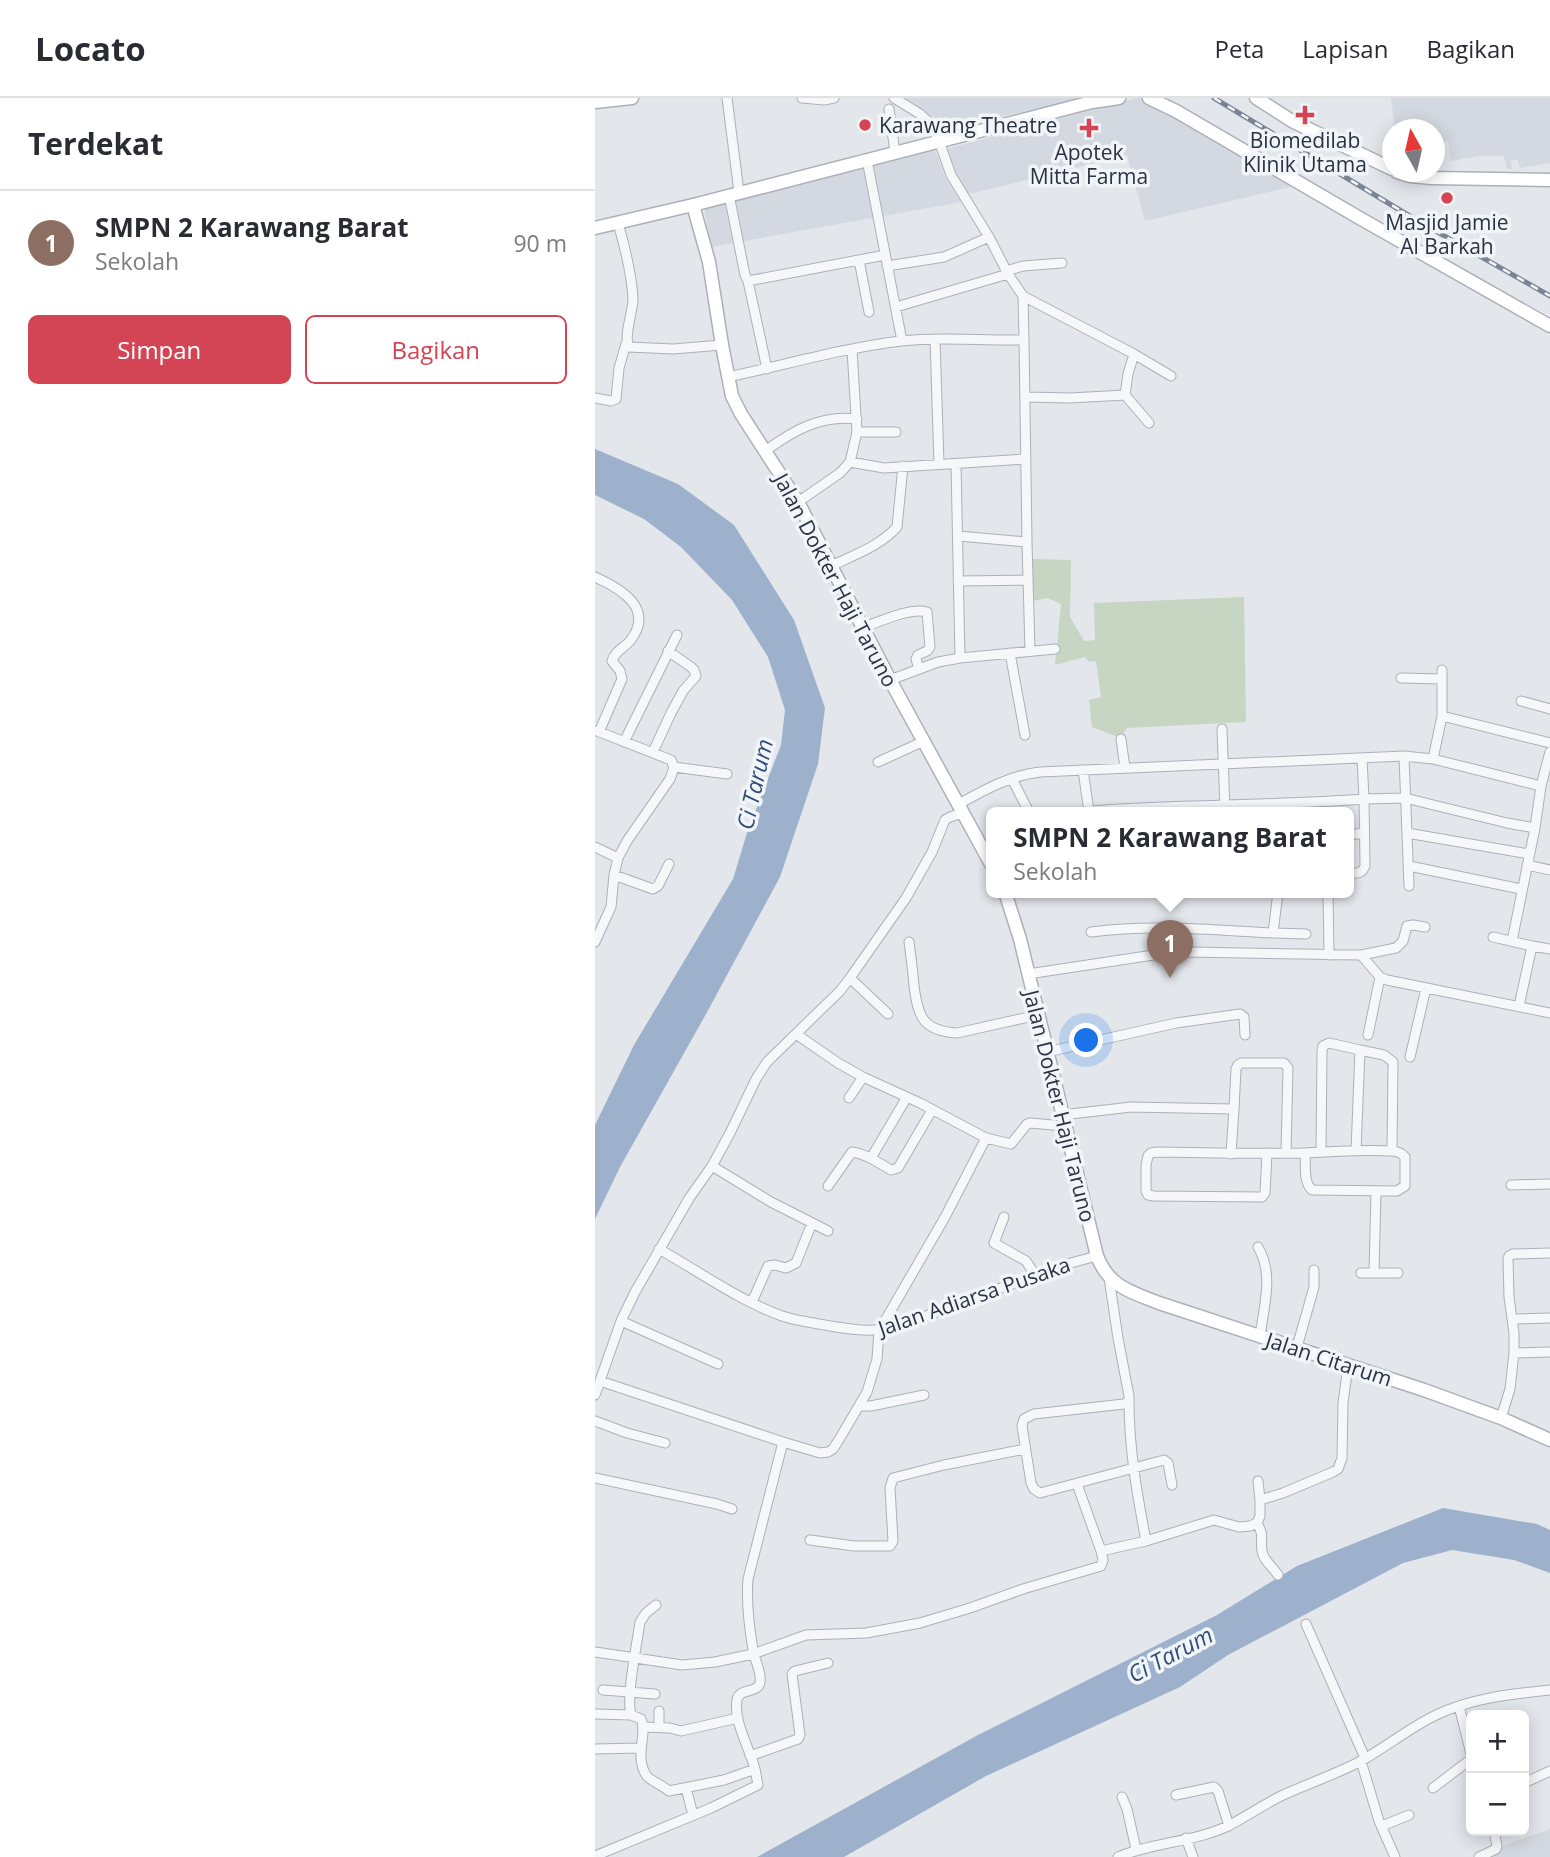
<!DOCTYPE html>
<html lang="id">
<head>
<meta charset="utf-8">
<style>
	:root { --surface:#fff; --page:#f2f2f3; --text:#2b2b33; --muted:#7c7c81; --line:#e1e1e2; --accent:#d34554 }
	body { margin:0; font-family:"Open Sans",sans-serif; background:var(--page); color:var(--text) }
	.controls { position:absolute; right:21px; bottom:21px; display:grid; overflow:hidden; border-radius:10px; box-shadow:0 4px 18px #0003 }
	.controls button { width:63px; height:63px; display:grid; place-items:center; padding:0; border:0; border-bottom:2px solid var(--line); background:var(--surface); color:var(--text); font:35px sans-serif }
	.compass { position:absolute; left:787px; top:21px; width:63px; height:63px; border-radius:50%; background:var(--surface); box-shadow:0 4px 18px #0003; rotate:352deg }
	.you { position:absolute; left:492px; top:943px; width:24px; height:24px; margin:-18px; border:5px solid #fff; border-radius:50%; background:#1a73e8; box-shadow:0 0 0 10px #1a73e833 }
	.badge { display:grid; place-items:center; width:46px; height:46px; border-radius:50%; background:var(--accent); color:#fff; font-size:23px; font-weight:700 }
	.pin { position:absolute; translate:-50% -58px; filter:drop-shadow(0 2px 4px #0008) }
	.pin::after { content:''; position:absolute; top:37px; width:24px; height:21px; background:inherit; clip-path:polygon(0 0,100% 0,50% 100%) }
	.popup { position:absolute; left:391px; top:709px; width:368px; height:91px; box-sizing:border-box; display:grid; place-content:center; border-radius:10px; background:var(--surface); filter:drop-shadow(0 2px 5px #0005); font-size:23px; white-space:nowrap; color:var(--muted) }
	.popup b { font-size:26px; color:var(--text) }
	.popup::after { content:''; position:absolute; left:50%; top:100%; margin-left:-14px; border:14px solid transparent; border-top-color:var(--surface) }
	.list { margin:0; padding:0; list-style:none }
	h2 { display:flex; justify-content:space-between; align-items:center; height:91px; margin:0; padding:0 28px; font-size:30px }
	h2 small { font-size:23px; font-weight:400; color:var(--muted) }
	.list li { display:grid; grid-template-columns:46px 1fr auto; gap:21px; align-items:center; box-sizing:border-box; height:105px; padding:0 28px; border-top:2px solid var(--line) }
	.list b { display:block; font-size:26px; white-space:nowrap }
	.list p { margin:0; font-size:23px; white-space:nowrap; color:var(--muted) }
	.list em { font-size:23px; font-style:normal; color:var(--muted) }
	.actions { display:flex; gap:14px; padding:21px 28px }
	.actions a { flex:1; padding:16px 0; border:2px solid var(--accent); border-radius:10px; text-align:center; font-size:24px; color:var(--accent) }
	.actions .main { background:var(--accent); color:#fff }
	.map { position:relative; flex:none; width:955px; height:1759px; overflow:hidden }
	header { display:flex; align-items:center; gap:42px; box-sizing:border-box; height:98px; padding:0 35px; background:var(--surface); border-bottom:2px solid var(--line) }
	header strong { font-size:33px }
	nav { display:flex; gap:38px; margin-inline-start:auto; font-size:24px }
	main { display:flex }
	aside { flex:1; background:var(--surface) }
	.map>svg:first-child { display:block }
	.built { fill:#d4d8e0 }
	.green { fill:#c7d5c3 }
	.water { fill:#9db1cc }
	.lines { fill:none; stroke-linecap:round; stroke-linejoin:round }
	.street-casing { stroke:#acb0b9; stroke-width:11 }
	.secondary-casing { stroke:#acb0b9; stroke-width:15 }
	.street { stroke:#f6f7f9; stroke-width:9 }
	.secondary { stroke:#fff; stroke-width:12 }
	.rail-casing { stroke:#7b8495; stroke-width:5 }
	.rail { stroke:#f2f5f8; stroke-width:2.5; stroke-dasharray:8; stroke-linecap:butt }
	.poi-dot { fill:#d34554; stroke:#f2f5f8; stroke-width:2.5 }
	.labels { text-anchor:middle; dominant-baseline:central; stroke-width:7; stroke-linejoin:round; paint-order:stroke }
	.poi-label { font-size:21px; fill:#2a3244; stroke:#f2f5f8 }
	.street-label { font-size:21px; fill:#2a3244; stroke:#f2f5f8 }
	.water-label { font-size:23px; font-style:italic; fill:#324f7a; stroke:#f2f5f8 }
</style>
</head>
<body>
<header>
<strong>Locato</strong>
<nav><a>Peta</a><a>Lapisan</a><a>Bagikan</a></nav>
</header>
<main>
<aside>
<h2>Terdekat<small></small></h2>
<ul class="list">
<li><span class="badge" style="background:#8d6e63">1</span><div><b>SMPN 2 Karawang Barat</b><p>Sekolah</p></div><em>90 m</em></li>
</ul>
<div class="actions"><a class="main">Simpan</a><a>Bagikan</a></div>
</aside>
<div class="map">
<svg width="955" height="1759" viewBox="0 0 955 1759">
	<rect width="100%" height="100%" fill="#e3e6eb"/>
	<!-- built -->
	<path class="built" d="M305,0H489L342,33Z
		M541,0H545L700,88L550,123L532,57L370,97L355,69L351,51Z
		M796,0H955V65L925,70L923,61L916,63L917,71H912L909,58H885L856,63L853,43L840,44L839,32L799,31V24Z
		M339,49L351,81L366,104L116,149L109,109Z
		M955,1731V1759H880V1758Z"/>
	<!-- green -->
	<path class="green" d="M433,461L476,462L475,519L489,543L500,542L499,505L649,499L651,624L532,630L528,636L520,638L497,629L494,602L506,599L501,563L494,564L490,559L460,567L466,506L452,500L438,503Z"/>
	<!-- water -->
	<path class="water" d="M0,351L83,386L139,427L199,522L230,610L223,666L185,779L111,916L25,1069L0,1121V1027L39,947L138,781L152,735L186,647L190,612L173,559L137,502L86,449L49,421L0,397Z
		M848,1410L942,1426L955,1432V1475L919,1462L857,1452L808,1465L633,1557L585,1589L391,1678L249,1759H162L383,1637L622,1517L702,1468Z"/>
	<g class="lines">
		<defs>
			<path id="street" d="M132,0L144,94
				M207,0L229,2L239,0
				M299,0L325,16L334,24L344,43L356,77L394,139L413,176L428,198L539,256L576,278
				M294,11L300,54
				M272,62L307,243
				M134,97L150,177L153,183
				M23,125C29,146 37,179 38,201C38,214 28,239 34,249L78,251L127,247
				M264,162L274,214
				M292,168L349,159L394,139
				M411,173L428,168L467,165
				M301,209L413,176
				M340,241L344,366
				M429,242L432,444L435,553
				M172,271L153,183L290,157
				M133,279C190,267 248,250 306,243C347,238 388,243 429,242L428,198
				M530,297L533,276L539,256
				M431,299L475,300L530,297L554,325
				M0,300L16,303L21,301L24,270L31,246
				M262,334H301
				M170,353C198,333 226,316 262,321
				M255,364L262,334L257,252
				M361,366L365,560
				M203,404L245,375L255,364L289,370L431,361
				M363,438L432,444
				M236,468C259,457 285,448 302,429L308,368
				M0,479C27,491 60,511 35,543C29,550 20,553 17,563L25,573L27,581L4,634
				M363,483L433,482
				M267,530C284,524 315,509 332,514L335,549L332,553L323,557L321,561L324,571
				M415,555L430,637
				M847,572V618
				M806,580L847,581
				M295,582L343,564L365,560L460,551
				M926,603L955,611
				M627,631L630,712
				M2,633L76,662L79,669
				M526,641L530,670
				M29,644L82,537
				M58,654L76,615L88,593L101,578L99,572L96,569L73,553
				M809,658L814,788
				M838,661L847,618L955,645
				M283,664L329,643
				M79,669L132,676
				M488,672L494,714
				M417,681L434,714
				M364,706C389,692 416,677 445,674L809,658L838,661L946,688
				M494,713C585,706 677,708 769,701L767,660
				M812,735L934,756
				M754,737L769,735
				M0,749L23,760
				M932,767L955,772
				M814,768L926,791
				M754,776C762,775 767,776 770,768L769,701L810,700L912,725L940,730
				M19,777L58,791L63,788L74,766
				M683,794L678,835L711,836
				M733,794L734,857
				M496,834C557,826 617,832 678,835
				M898,839L937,848L924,908
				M917,843L940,730L946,688L955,654
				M0,844L16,809L19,777L23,760L32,743L75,681L79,669
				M314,844C316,859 318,874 319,888C323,919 328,933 362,935L443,917
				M937,848L955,851
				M766,857L785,879L792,882L955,915
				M433,876L565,856L593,854L766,857L801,850L808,843L812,828L818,827L830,829
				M255,880L293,916
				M201,936L243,965L268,979L325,1005L391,1040L416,1046L432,1026L435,1025L470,1028
				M773,937L785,879
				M765,952L789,957L798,964L797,1053
				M452,954L581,925L645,916L649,919L650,937
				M815,959L831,890
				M254,1000L268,979
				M639,1011L641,971L643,967L646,965H689L693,970L691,1055
				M467,1017L536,1009L639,1011L636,1056
				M726,1054L727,953L728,948L734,945L765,952L761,1053
				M672,1055L670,1095L667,1099L559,1098L553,1097L551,1093V1067L553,1058L556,1055L562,1054C611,1055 660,1056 709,1055C738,1054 767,1051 796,1053C802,1053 806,1054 810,1059V1088L802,1093L717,1092C708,1084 711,1066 710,1055
				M276,1060L312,999
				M117,1068L176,1104L233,1133
				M916,1087L955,1086
				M233,1088L257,1054C271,1056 284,1065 296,1072L303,1070L337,1012
				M409,1119L399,1145L431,1163L440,1177
				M663,1149C679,1176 669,1208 665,1238
				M64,1151C103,1173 145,1203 187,1218C202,1223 219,1225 235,1228C259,1232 280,1235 304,1228L468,1167L502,1158
				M766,1175H803
				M779,1175L781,1094
				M514,1180L523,1240L534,1298V1303L529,1306L439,1316L429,1321L427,1328L436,1385L439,1391L445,1395L569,1362L573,1365L577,1387
				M157,1204L173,1168L180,1167L191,1170L201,1165L217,1125
				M917,1221L955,1220
				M26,1223L123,1266
				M702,1249L719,1189V1172
				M919,1255L955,1254
				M5,1283L188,1344L225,1355L233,1354L238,1351L245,1340L272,1294L282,1261L284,1233L350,1119L391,1040
				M0,1297L26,1223L40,1194L95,1099L117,1068L135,1035L161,981L172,964L245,893L255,880L311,800L337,754L350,722L355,719L368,715
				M534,1303C534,1351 542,1396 551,1443
				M265,1308H276L329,1297
				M906,1320L915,1291L919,1255V1235L914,1199L913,1161L914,1158L918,1156L955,1155
				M0,1323L32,1335L70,1345
				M0,1380L122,1406L137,1411
				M663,1383L665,1402
				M215,1442L259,1448H295L298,1443L295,1390L298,1380L349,1367L430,1351
				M506,1453L551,1443L619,1422L644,1429L655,1428L662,1425
				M683,1477C678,1469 668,1462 667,1453C665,1438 670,1440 662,1425L665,1418V1402L688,1395L738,1374L743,1371L747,1360L748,1305L753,1268
				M711,1526L770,1660
				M0,1554L87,1567L120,1564L158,1556L211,1537L271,1535L325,1525L375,1510L428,1491L506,1468L508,1462L506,1453L482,1386
				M8,1592L60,1596
				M864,1608L876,1656
				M64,1613V1629
				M0,1616L36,1617L46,1621C53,1636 39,1657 51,1677C54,1682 67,1687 74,1693L129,1682L160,1671
				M36,1617C31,1598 42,1546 45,1524L51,1515L61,1507
				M49,1629L75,1630L86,1633L143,1620
				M0,1651L45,1650
				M155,1658L203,1641L205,1637L197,1576L200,1573L233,1565
				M766,1663L784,1723L800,1759
				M929,1685L955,1673
				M91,1690L98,1717
				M838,1690L876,1661
				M581,1697L619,1689L623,1693L634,1728
				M527,1699L532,1711L541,1751
				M787,1728L814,1717
				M591,1740L598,1759
				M0,1758L116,1710L163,1687C162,1682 161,1676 160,1671C155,1651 138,1623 142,1602C144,1589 164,1596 165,1584C167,1574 159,1561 158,1552C154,1528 151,1505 153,1481L188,1344
				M523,1759C558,1744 601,1744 635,1727C652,1718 668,1707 686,1698C712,1686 739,1677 764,1664C790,1650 814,1630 841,1617C877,1600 916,1596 955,1592
				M884,1759L901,1751L902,1748L899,1733"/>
			<path id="secondary" d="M554,0L581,13L768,122L955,228
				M661,0L697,23L797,71
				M0,4L37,0
				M802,74L816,78L836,80L955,82
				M98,107L114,164L127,247L137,298L146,316L203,404L295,582L396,766
				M0,130L98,107L439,19L497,4L524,0
				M410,794L425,841L502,1158C514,1189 536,1194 564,1205L829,1292L906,1320L955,1342"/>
		</defs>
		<!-- street casing -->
		<use href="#street" class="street-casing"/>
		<!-- secondary casing -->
		<use href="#secondary" class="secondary-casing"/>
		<!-- street -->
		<use href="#street" class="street"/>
		<!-- secondary -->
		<use href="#secondary" class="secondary"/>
		<defs>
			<path id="rail" d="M619,0L818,120L955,198"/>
		</defs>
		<!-- rail casing -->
		<use href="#rail" class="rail-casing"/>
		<!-- rail -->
		<use href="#rail" class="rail"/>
	</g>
	<!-- markers -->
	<g class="poi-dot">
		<path d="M706.5 6.5h7v7h7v7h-7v7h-7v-7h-7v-7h7z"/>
		<circle cx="270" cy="27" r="7"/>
		<path d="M490.5 19.5h7v7h7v7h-7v7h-7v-7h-7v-7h7z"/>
		<circle cx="852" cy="100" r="7"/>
	</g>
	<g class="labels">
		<!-- poi labels -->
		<g class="poi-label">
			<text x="284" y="27" text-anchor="start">Karawang Theatre</text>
			<text x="710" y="42">Biomedilab<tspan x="710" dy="24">Klinik Utama</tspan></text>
			<text x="494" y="54">Apotek<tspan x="494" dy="24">Mitta Farma</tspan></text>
			<text x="852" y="124">Masjid Jamie<tspan x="852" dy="24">Al Barkah</tspan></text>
		</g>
		<!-- street labels -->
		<g class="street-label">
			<text transform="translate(241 482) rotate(62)">Jalan Dokter Haji Taruno</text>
			<text transform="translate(465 1008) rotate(76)">Jalan Dokter Haji Taruno</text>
			<text transform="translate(379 1198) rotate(-19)">Jalan Adiarsa Pusaka</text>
			<text transform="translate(734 1261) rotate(18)">Jalan Citarum</text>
		</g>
		<!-- water labels -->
		<g class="water-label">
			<text transform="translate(159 686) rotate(-77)">Ci Tarum</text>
			<text transform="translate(575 1556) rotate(-28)">Ci Tarum</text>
		</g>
	</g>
</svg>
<div class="controls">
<button>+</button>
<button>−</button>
</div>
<svg class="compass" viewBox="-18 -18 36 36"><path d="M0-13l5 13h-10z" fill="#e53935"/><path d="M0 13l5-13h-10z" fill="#7c7c81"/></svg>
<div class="you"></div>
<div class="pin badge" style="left:575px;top:880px;background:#8d6e63">1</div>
<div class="popup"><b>SMPN 2 Karawang Barat</b>Sekolah</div>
</div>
</main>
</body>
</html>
